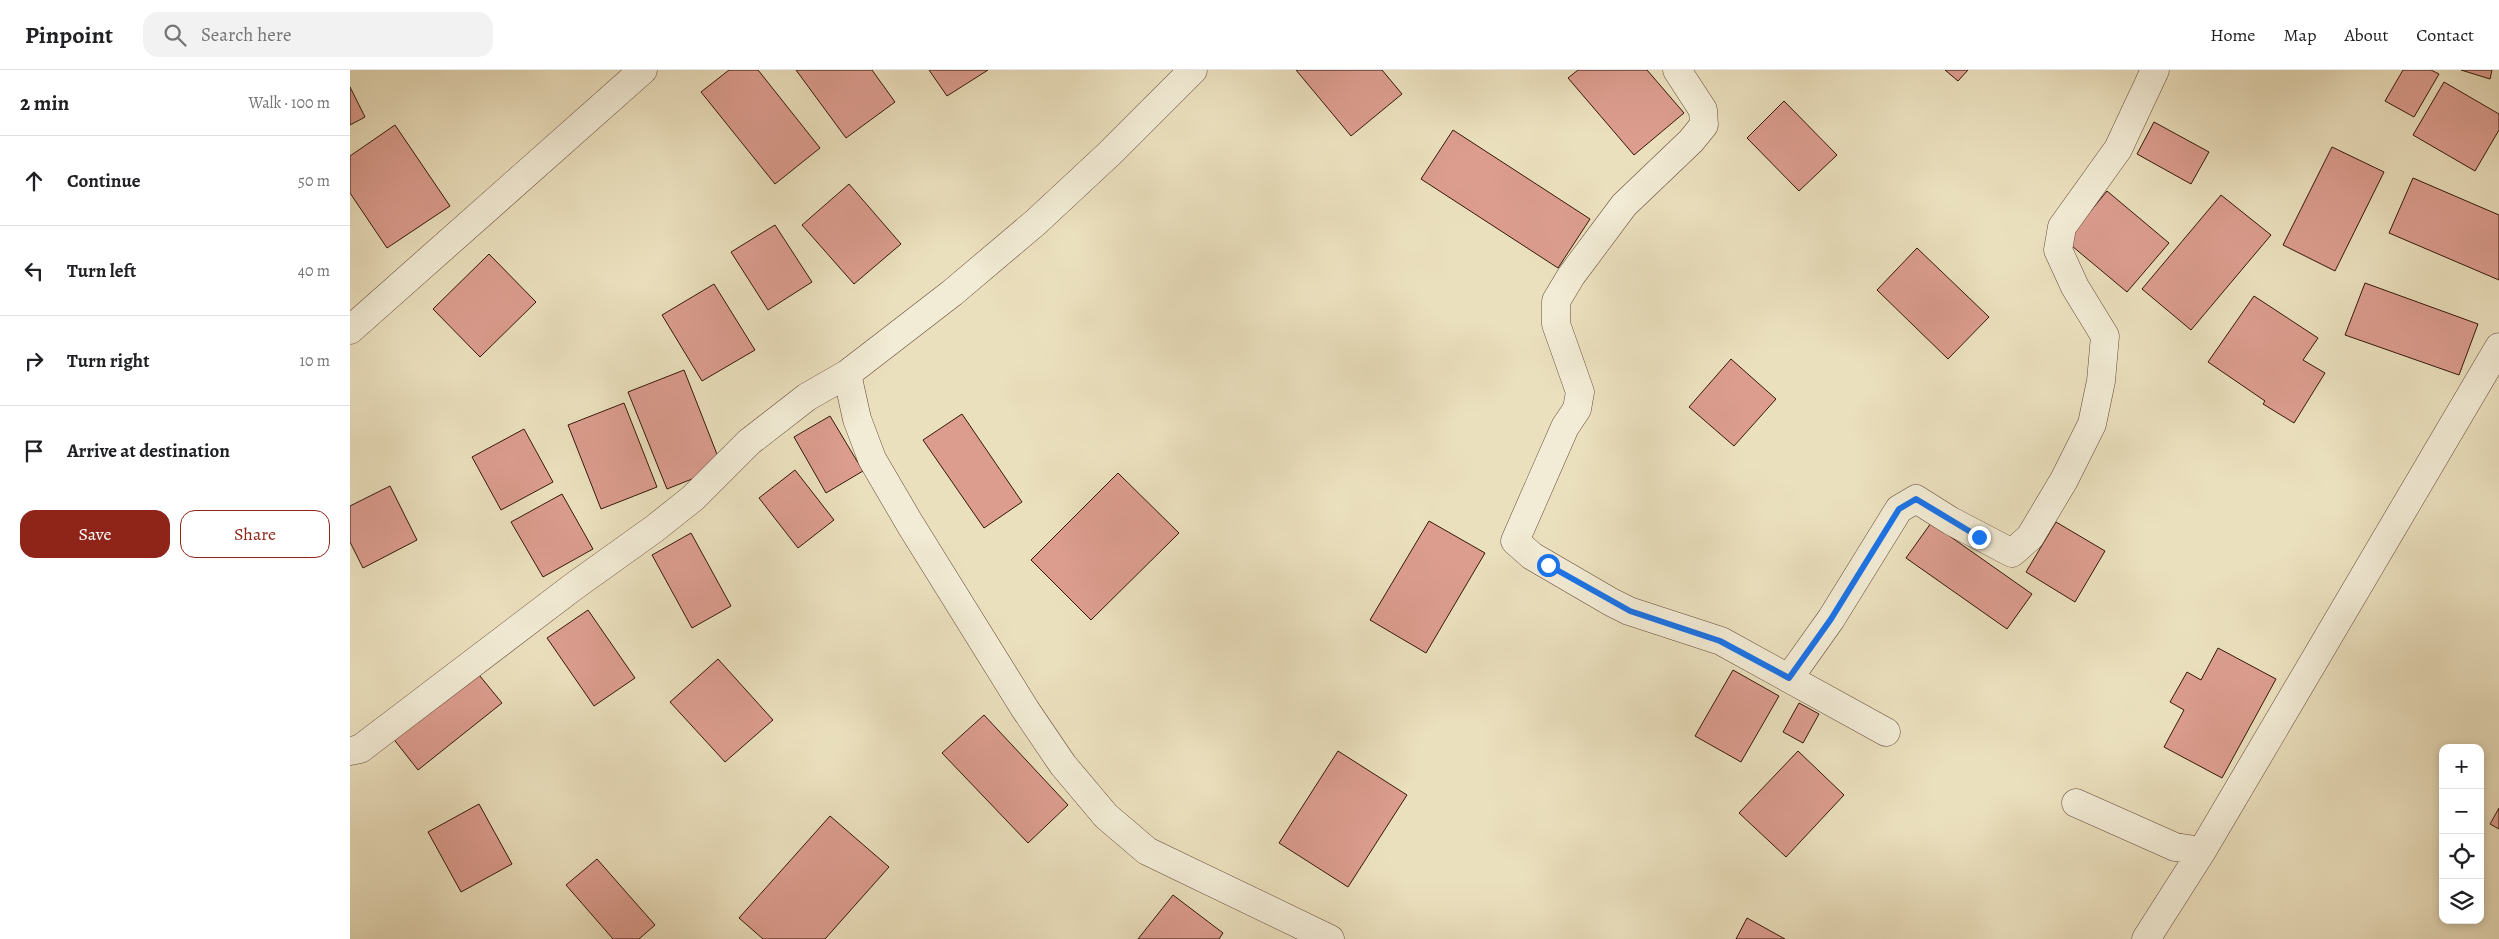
<!DOCTYPE html>
<html lang="en">
<head>
<meta charset="utf-8">
<style>
	:root { --surface:#fff; --page:#f2f2f2; --text:#202124; --muted:#757577; --line:#e0e0e0; --accent:#8f2418 }
	body { margin:0; font-family:Alegreya,serif; background:var(--page); color:var(--text) }
	.controls { position:absolute; right:15px; bottom:15px; display:grid; overflow:hidden; border-radius:10px; box-shadow:0 2px 8px #0003 }
	.controls button { width:45px; height:45px; display:grid; place-items:center; padding:0; border:0; border-bottom:1px solid var(--line); background:var(--surface); color:var(--text); font:25px sans-serif }
	.stop { position:absolute; width:15px; height:15px; margin:-11px; border:4px solid #1a73e8; border-radius:50%; background:#fff }
	.stop.end { background:#1a73e8; border-color:#fff; box-shadow:0 1px 5px #0008 }
	.list { margin:0; padding:0; list-style:none }
	h2 { display:flex; justify-content:space-between; align-items:center; height:65px; margin:0; padding:0 20px; font-size:21px }
	h2 small { font-size:16px; font-weight:400; color:var(--muted) }
	.list li { display:grid; grid-template-columns:32px 1fr auto; gap:15px; align-items:center; box-sizing:border-box; height:90px; padding:0 20px; border-top:1px solid var(--line) }
	.list b { display:block; font-size:19px; white-space:nowrap }
	.list em { font-size:16px; font-style:normal; color:var(--muted) }
	.actions { display:flex; gap:10px; padding:15px 20px }
	.actions a { flex:1; padding:11px 0; border:1px solid var(--accent); border-radius:15px; text-align:center; font-size:18px; color:var(--accent) }
	.actions .main { background:var(--accent); color:#fff }
	.icon { flex:none; width:28px; height:28px; fill:none; stroke:currentColor; stroke-width:2; stroke-linecap:round; stroke-linejoin:round }
	.map { position:relative; flex:none; width:2149px; height:869px; overflow:hidden }
	header { display:flex; align-items:center; gap:30px; box-sizing:border-box; height:70px; padding:0 25px; background:var(--surface); border-bottom:1px solid var(--line) }
	header strong { font-size:24px }
	nav { display:flex; gap:28px; margin-inline-start:auto; font-size:18px }
	.search { width:350px; height:45px; background:var(--page); display:flex; align-items:center; gap:12px; box-sizing:border-box; padding:0 18px; border-radius:15px; color:var(--muted); font-size:19px }
	main { display:flex }
	aside { flex:1; background:var(--surface) }
	.map>svg:first-child { display:block }
	.building { fill:#dc9d8f; stroke:#351708 }
	.lines { fill:none; stroke-linecap:round; stroke-linejoin:round }
	.minor-casing { stroke:#624936; stroke-width:29 }
	.minor { stroke:#f2ebd5; stroke-width:28 }
	.route { stroke:#1a73e8; stroke-width:6 }
</style>
</head>
<body>
<header>
<strong>Pinpoint</strong>
<div class="search"><svg class="icon" aria-label="search" viewBox="0 0 24 24"><circle cx="10" cy="10" r="6"/><path d="M15 15l6 6"/></svg>Search here</div>
<nav><a>Home</a><a>Map</a><a>About</a><a>Contact</a></nav>
</header>
<main>
<aside>
<h2>2 min<small>Walk · 100 m</small></h2>
<ul class="list">
<li><svg class="icon" aria-label="ahead" viewBox="0 0 24 24"><path d="M12 20V5M6 11l6-6 6 6"/></svg><div><b>Continue</b></div><em>50 m</em></li>
<li><svg class="icon" aria-label="left" viewBox="0 0 24 24"><path d="M17 20v-9H6M10 6l-5 5 5 5"/></svg><div><b>Turn left</b></div><em>40 m</em></li>
<li><svg class="icon" aria-label="right" viewBox="0 0 24 24"><path d="M7 20v-9h11M14 6l5 5-5 5"/></svg><div><b>Turn right</b></div><em>10 m</em></li>
<li><svg class="icon" aria-label="arrive" viewBox="0 0 24 24"><path d="M6 21V4h12l-3 4 3 4H6"/></svg><div><b>Arrive at destination</b></div></li>
</ul>
<div class="actions"><a class="main">Save</a><a>Share</a></div>
</aside>
<div class="map">
<svg width="2149" height="869" viewBox="0 0 2149 869">
	<rect width="100%" height="100%" fill="#ebe0be"/>
	<filter id="stains"><feTurbulence type="fractalNoise" baseFrequency=".004" numOctaves="4"/><feColorMatrix values="0 0 0 0 .2 0 0 0 0 .09 0 0 0 0 .02 0 0 0 .5 -.17"/></filter>
	<radialGradient id="worn" r=".72"><stop offset=".6" stop-color="#630" stop-opacity="0"/><stop offset="1" stop-color="#630" stop-opacity=".3"/></radialGradient>
	<!-- building -->
	<path class="building" d="M379,0H408L470,78L425,114L351,22Z
		M446,0H522L545,32L496,68Z
		M579,0H638L597,26Z
		M946,0H1032L1052,24L1001,66Z
		M1228,0H1297L1334,43L1284,85L1218,8Z
		M1595,0H1618L1608,11Z
		M2053,0H2081L2089,4L2064,47L2035,31Z
		M2111,0H2142L2140,9Z
		M2094,12L2149,44V60L2125,101L2063,65Z
		M0,17L15,47L0,55Z
		M1434,31L1487,85L1449,121L1397,68Z
		M1804,52L1859,82L1841,114L1787,84Z
		M45,55L100,136L37,178L0,123V86Z
		M1103,60L1240,149L1208,198L1071,109Z
		M1982,77L2034,102L1985,201L1933,175Z
		M2063,108L2149,145V210L2039,163Z
		M499,114L551,174L504,214L452,155Z
		M1757,121L1819,173L1777,222L1716,171Z
		M1871,125L1921,165L1841,260L1792,219Z
		M425,155L462,212L418,240L381,182Z
		M1567,178L1639,247L1598,289L1527,220Z
		M139,184L186,232L130,287L83,239Z
		M2015,213L2128,254L2109,305L1995,265Z
		M364,214L405,280L352,311L312,245Z
		M1904,226L1968,268L1953,290L1975,303L1944,353L1913,334L1915,331L1858,292Z
		M1381,289L1426,329L1384,376L1339,337Z
		M334,300L372,397L317,419L278,322Z
		M274,333L307,417L251,439L218,355Z
		M612,344L672,432L634,458L573,370Z
		M480,346L513,401L476,423L444,367Z
		M174,359L203,412L151,440L122,387Z
		M445,400L484,450L448,478L409,428Z
		M768,403L829,463L741,550L681,490Z
		M40,416L67,470L13,498L0,472V436Z
		M212,424L243,479L193,507L161,452Z
		M1079,451L1135,483L1076,583L1020,550Z
		M1706,452L1755,481L1725,532L1676,502Z
		M1581,453L1682,524L1657,559L1556,488Z
		M341,463L381,536L342,558L302,485Z
		M238,540L285,608L244,636L197,568Z
		M1868,578L1926,609L1872,708L1814,677L1834,640L1820,632L1837,602L1851,610Z
		M368,589L423,650L375,692L320,632Z
		M125,600L152,633L68,700L42,667Z
		M1383,600L1429,626L1391,692L1345,666Z
		M1449,633L1469,644L1453,673L1433,662Z
		M634,645L718,735L678,773L592,683Z
		M988,681L1057,725L998,817L929,773Z
		M1448,681L1494,725L1436,787L1389,743Z
		M129,734L162,794L111,822L78,762Z
		M2149,738V759L2140,754Z
		M480,746L539,797L475,869H413L389,848Z
		M247,789L305,855L289,869H263L216,815Z
		M823,825L873,863L869,869H788Z
		M1397,848L1435,869H1386Z"/>
	<g class="lines">
		<defs>
			<path id="minor" d="M1327,0L1353,40L1354,55L1341,71L1274,135L1221,206L1206,231V254L1230,322L1227,339L1215,357L1165,471L1182,486L1261,532L1279,541L1371,571L1536,662
				M0,260L293,0
				M497,304L507,349L522,389L560,454L675,639L713,695L756,746L797,781L980,869
				M1439,608L1481,549L1549,439L1566,429L1601,451L1662,483L1680,467L1714,410L1742,354L1751,311L1755,266L1725,217L1708,180L1712,157L1768,79L1805,0
				M0,681L10,679L223,517L304,459L343,428L399,372L457,327L497,304L602,223L686,152L759,84L843,0
				M1726,733L1825,777L1852,781
				M1796,869L1852,781L2149,277"/>
		</defs>
		<!-- minor casing -->
		<use href="#minor" class="minor-casing"/>
		<!-- minor -->
		<use href="#minor" class="minor"/>
	</g>
	<g class="lines">
		<!-- route -->
		<path class="route" d="M1198,495L1280,541L1370,571L1439,608L1481,549L1549,439L1566,429L1629,467"/>
	</g>
	<rect width="100%" height="100%" filter="url(#stains)"/>
	<rect width="100%" height="100%" fill="url(#worn)"/>
</svg>
<div class="controls">
<button>+</button>
<button>−</button>
<button><svg class="icon" aria-label="locate" viewBox="0 0 24 24"><circle cx="12" cy="12" r="6"/><path d="M12 2v4M12 18v4M2 12h4M18 12h4"/></svg></button>
<button><svg class="icon" aria-label="layers" viewBox="0 0 24 24"><path d="M12 4l9 5-9 5-9-5zM3 14l9 5 9-5"/></svg></button>
</div>
<div class="stop" style="left:1198px;top:495px"></div>
<div class="stop end" style="left:1629px;top:467px"></div>
</div>
</main>
</body>
</html>
